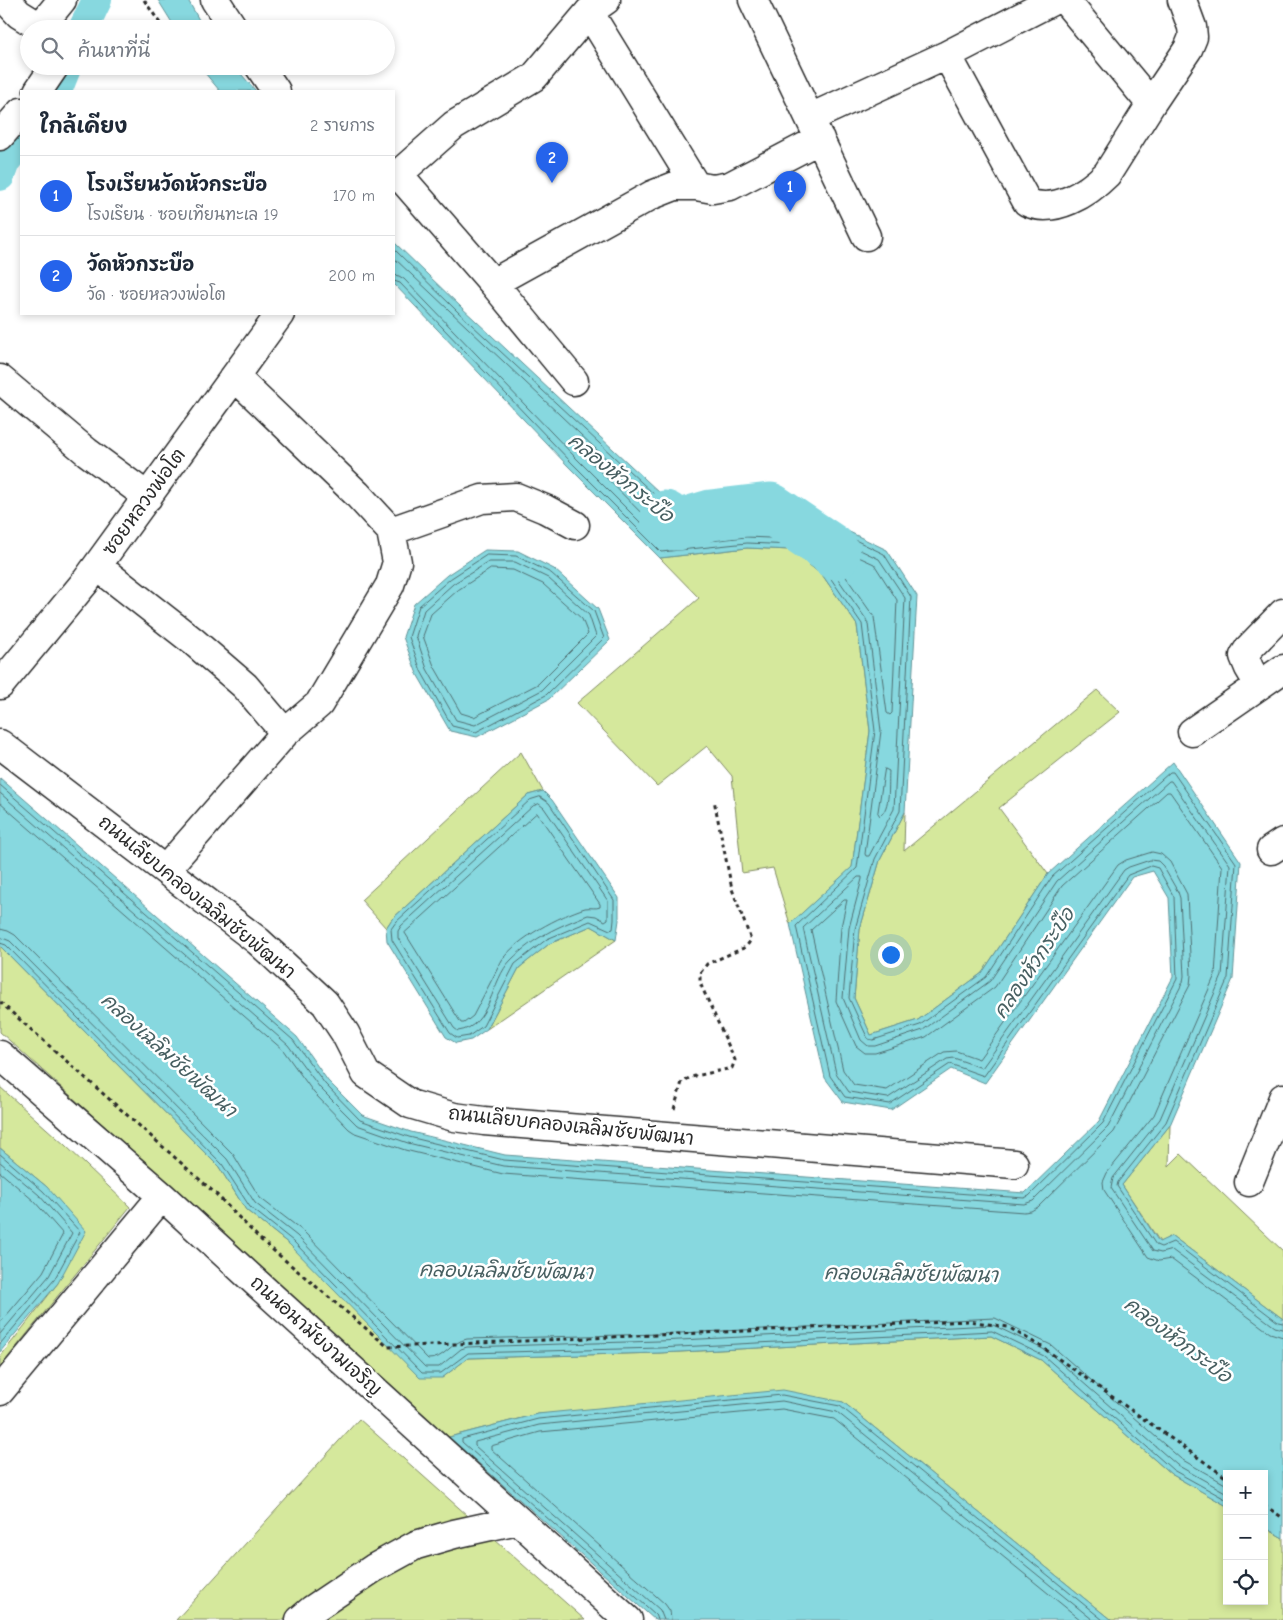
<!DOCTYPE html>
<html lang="th">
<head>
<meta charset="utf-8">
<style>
	:root { --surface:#fff; --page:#f2f2f3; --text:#1f2937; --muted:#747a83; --line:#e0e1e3; --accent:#2563eb }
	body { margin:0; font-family:"Comic Neue","Playpen Sans Thai",sans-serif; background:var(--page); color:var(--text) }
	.controls { position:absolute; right:15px; bottom:15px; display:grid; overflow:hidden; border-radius:0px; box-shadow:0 2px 8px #0003 }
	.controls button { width:45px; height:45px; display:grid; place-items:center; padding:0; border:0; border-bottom:1px solid var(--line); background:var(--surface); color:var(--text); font:25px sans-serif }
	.you { position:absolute; left:890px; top:954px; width:18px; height:18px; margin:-12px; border:4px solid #fff; border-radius:50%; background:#1a73e8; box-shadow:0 0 0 8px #1a73e833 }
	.badge { display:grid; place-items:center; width:32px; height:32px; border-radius:50%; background:var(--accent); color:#fff; font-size:16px; font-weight:700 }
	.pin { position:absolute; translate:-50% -41px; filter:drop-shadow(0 1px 2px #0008) }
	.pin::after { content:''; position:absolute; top:26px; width:18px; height:15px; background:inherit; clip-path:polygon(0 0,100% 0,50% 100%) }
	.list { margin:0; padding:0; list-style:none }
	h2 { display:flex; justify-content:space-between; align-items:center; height:65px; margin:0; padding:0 20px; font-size:21px }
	h2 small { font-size:16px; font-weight:400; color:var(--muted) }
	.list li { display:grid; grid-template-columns:32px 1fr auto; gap:15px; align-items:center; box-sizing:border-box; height:80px; padding:0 20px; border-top:1px solid var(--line) }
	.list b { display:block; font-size:19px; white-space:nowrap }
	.list p { margin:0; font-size:16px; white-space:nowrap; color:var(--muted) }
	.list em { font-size:16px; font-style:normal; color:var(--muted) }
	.icon { flex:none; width:28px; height:28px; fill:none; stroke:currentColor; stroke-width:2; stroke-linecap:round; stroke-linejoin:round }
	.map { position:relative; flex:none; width:1283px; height:1620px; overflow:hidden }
	.search { position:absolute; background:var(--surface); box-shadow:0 2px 8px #0003; left:20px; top:20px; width:375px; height:55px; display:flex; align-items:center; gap:12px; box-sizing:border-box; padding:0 18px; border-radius:28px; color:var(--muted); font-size:19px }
	.panel { position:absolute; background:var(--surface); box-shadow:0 2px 8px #0003; left:20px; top:90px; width:375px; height:225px; border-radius:0px }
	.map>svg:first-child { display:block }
	.green { fill:#d5e89c; stroke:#808a64 }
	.water { fill:#87d8df; stroke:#629397 }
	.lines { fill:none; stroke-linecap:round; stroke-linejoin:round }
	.shore { stroke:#507073; stroke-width:1 }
	.canal { stroke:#87d8df; stroke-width:30 }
	.river { stroke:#87d8df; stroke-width:51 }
	.minor-casing { stroke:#2b2b2b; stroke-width:31 }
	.path { stroke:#2b2b2b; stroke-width:3; stroke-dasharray:4 4; stroke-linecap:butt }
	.minor { stroke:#fff; stroke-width:28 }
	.labels { text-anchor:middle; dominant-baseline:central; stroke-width:5; stroke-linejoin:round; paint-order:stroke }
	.street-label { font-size:19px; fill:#2b2b2b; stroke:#fff }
	.water-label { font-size:20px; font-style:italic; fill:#475f61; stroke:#fff }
</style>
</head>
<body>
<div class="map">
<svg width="1283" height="1620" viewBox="0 0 1283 1620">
	<rect width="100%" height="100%" fill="#fff"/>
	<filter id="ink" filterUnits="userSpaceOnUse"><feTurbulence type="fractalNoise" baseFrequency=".02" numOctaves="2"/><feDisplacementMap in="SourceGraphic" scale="10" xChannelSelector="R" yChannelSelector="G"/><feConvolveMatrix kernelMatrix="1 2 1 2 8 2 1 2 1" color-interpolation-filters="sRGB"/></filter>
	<g filter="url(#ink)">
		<!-- green -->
		<path class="green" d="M747,548L791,550L823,576L857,625L870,731L852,868L790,924L773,868L742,873L732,776L707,746L657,786L577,703L699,598L660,558Z
			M1097,690L1120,712L999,808L1048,874L982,973L918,1020L871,1035L854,998L860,929L880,860L905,812L904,851Z
			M521,752L543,791L528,795L392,919L386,928L361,900Z
			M591,926L616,940L487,1029L519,968L549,944Z
			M0,946L219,1167L246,1210L289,1244L442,1378L468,1358L660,1353L991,1336L1041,1360L1171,1474L1227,1506V1601H1264V1527L1283,1538V1620H1111L843,1402L537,1414L449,1437L0,1032Z
			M0,1087L65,1145L130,1207L0,1367V1357L58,1283L47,1187L0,1148Z
			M1170,1125L1169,1166L1181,1154L1283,1251V1319L1172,1236L1160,1242L1122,1185Z
			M359,1419L585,1620H176Z"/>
		<!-- water -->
		<path class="water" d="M158,0H188L204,29H176Z
			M199,66H234L256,91H220Z
			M394,242L461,307L660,493L677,511L812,514L887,550L917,596L905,812L880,860L860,929L854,998L871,1035L918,1020L982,973L1048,874L1173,762L1241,862L1233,979L1170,1125L1122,1185L1159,1242L1172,1236L1283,1319V1538L1264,1527V1474H1227V1506L1171,1474L1041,1360L991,1336L660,1353L468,1358L442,1378H420L289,1244L246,1210L219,1167L0,946V778L297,1037L328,1081L362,1115L411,1132L505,1155L1025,1193L1099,1121L1173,977L1169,898L1153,871L1132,877L985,1083L951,1069L891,1110L843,1102L825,1078L790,924L852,867L870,731L857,625L823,576L791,550L747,548L660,558L568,466L394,284Z
			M485,550L518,551L554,569L598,609L610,640L549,699L477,737L450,731L417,674L403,637L414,604L447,575Z
			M543,791L552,800L619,898V920L616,940L591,926L549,944L519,968L487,1029L471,1040L456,1043L446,1037L387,941L386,928L392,919L528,795Z
			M0,1148L47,1187L86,1231L58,1283L0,1352Z
			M783,1390L843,1402L1111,1620H655L449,1437L537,1414Z"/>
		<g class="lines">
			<!-- shore -->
			<path class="shore" d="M394,249L457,311L656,496L674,515L812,519L884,554L911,597L900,811L875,859L855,929L849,998L868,1039L873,1040L920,1025L986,977L1052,877L1170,772H1173L1236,863L1228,978L1166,1122L1118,1182L1117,1186L1156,1245L1161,1247L1173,1242L1278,1322L1283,1323
				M394,258L671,520L678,522L810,526L879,559L905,598L894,809L869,856H866L865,854L881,731L868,624L866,619L831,569L798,541L792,539L746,537L664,546L576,458L404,279L399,276L394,275
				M575,442H578L666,526L674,530H694L695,534L666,538L575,446Z
				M806,533L874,564L897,600L892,713L890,715L887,713L874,617L837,564L805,537L804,535Z
				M487,555L516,556L551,573L594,611L604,638L546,695L476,732L452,726L421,671L409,637L419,606L450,579Z
				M489,562H515L548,578L589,615L596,636L542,690L475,725L456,720L427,669L416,636L424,610L453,584Z
				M491,569L513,570L543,584L582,619L588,634L538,684L474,717L461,713L434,666L423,636L431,614L458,590Z
				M885,769L889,771C888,785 891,807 880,816L878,813Z
				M0,785L293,1040L325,1084L360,1120L409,1137L504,1160L1024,1198L1029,1196L1103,1123L1177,979L1174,897L1158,868L1151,866L1128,875L984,1076L950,1064L890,1104L845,1097L830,1076L796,926L857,868L875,731L862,624L827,573L792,545L747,543L661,552L571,462L400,283L394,281
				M0,793L288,1045L320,1088L357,1125L408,1143L503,1166L1024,1204L1033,1201L1108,1127L1183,982L1184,976L1180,898L1178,892L1163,866L1158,861L1150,860L1129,867L1124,870L982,1068L954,1058L947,1059L888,1098L849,1092L836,1073L803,928L858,877H862V879L849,928L843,998L861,1040L868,1046H875L923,1030L990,981L1057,881L1169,781H1171L1230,865L1222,976L1160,1119L1113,1178L1111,1188L1153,1251L1161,1253L1172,1250L1275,1327L1283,1329
				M540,797L549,803L614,900V920L613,929L610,930L590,921L547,939L515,964L483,1026L469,1036L457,1038L450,1033L392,940L391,929L396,922L530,800Z
				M0,803L283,1050L314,1093L349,1129L355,1133L405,1150L503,1174L1024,1212L1031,1211L1038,1207L1114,1132L1190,985L1191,975L1187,894L1170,862L1161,854L1152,852L1126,860L1118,865L979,1059L956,1051L944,1052L887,1090L854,1085L843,1070L811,930L844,900H847L841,927L836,1001L856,1046L865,1053H875L926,1037L995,987L1062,886L1167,792H1170L1222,867L1215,975L1154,1115L1107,1173L1103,1182L1104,1190L1148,1257L1159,1261L1171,1259L1270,1333L1283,1337
				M539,804L544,808L608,901V919L605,921L596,916L588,915C559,926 534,937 511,960C491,979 491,1027 458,1031L454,1028L398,938V931L401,926L533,806Z
				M537,813L600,904V907C596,909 591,907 585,908C560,916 517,938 502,960L473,1016L464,1023H461L405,933Z
				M0,929L8,931L15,935L233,1154L260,1198L303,1231L428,1359C444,1360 450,1342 467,1339L659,1334L995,1318L1051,1345L1181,1459L1227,1485
				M0,937L10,941L227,1159L255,1203L297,1236L425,1367H439L461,1349L467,1347L659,1341L993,1325L1047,1351L1177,1465L1227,1493
				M0,943L6,945L222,1164L250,1207L293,1241L422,1373H441L468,1353L659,1348L992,1331L1044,1356L1173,1470L1227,1500
				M0,1154L43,1191L80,1232L54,1280L0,1344
				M0,1162L39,1195L72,1233L49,1276L0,1334
				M0,1172L34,1201L63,1234L43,1272L0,1323
				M657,1620L655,1614L462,1442V1439L538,1419L782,1395L840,1406L1103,1620
				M664,1620L660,1610L475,1446V1442L539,1425L782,1401L837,1412L1093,1620
				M671,1620L670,1611L665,1604L491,1449V1446L540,1432L782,1409L834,1419L1081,1620"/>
			<!-- canal -->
			<path class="canal" d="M83,29L97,0
				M57,91L67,66
				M0,176L5,162L21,142"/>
			<!-- river -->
			<path class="river" d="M665,516L677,525L711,515L770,508L831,549L835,554"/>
			<defs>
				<path id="minor" d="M6,0L19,14L40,27
					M215,0L234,29
					M753,0L866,236
					M1065,0L1151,104
					M589,12L696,186
					M42,29L40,27L62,0
					M947,55L1027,202C1054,215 1088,193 1107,174L1151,104L1188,49L1193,37L1192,27L1182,0
					M259,66L276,91
					M38,91L55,66
					M810,118L947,55L1054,0
					M0,136L21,112
					M398,174L493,283L652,195L675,186H696L713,189L730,186L820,139
					M394,178L454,125L534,77L589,12L606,0
					M493,283L574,381
					M0,379L87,452L148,497
					M391,531L482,499L516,497L545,509L575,525
					M97,566L194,642L245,686L285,733
					M0,685L86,581L280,314
					M1259,685L1249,668L1244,656L1249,648L1283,613
					M1192,732L1283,669
					M0,744L258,941L325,1003L345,1033L366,1074L410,1104L454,1117L484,1121L1014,1164
					M1271,850L1283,842
					M165,870L285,733L319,704L390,585L397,562L391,531L357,494L235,377
					M0,1055L162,1196L249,1276L628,1620
					M1249,1182L1283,1098
					M0,1391L162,1196
					M300,1620L313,1609L374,1568L416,1545L454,1534L518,1520"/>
			</defs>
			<!-- minor casing -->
			<use href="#minor" class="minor-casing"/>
			<!-- path -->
			<path class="path" d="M144,0L164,29
				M0,1002L216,1194L261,1240L388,1347L969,1321L1008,1327L1042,1347L1227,1478
				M674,1109L682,1082L691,1077L732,1068L735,1060L700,983V973L707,964L746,947L751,940L732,889L714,800
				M1264,1505L1283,1518"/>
			<!-- minor -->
			<use href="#minor" class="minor"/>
		</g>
	</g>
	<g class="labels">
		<!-- street labels -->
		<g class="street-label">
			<text transform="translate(144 502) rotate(-54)">ซอยหลวงพ่อโต</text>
			<text transform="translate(197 897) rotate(39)">ถนนเลียบคลองเฉลิมชัยพัฒนา</text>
			<text transform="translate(571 1126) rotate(6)">ถนนเลียบคลองเฉลิมชัยพัฒนา</text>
			<text transform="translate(316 1336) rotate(42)">ถนนอนามัยงามเจริญ</text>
		</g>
		<!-- water labels -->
		<g class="water-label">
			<text transform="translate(621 478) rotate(39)">คลองหัวกระบือ</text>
			<text transform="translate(1034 963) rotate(-56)">คลองหัวกระบือ</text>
			<text transform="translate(169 1055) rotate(42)">คลองเฉลิมชัยพัฒนา</text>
			<text transform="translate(506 1271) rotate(1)">คลองเฉลิมชัยพัฒนา</text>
			<text transform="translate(911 1274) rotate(1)">คลองเฉลิมชัยพัฒนา</text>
			<text transform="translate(1178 1340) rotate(37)">คลองหัวกระบือ</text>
		</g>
	</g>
</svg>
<div class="controls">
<button>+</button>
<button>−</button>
<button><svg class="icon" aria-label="locate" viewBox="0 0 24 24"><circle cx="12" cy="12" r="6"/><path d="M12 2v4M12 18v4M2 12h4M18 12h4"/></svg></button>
</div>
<div class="you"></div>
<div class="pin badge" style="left:790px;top:212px">1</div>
<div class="pin badge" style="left:552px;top:183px">2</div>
<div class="search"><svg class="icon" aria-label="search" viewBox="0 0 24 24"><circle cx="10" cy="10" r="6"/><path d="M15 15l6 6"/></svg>ค้นหาที่นี่</div>
<section class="panel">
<h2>ใกล้เคียง<small>2 รายการ</small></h2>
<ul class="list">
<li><span class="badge">1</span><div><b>โรงเรียนวัดหัวกระบือ</b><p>โรงเรียน · ซอยเทียนทะเล 19</p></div><em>170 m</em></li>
<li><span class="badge">2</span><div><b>วัดหัวกระบือ</b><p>วัด · ซอยหลวงพ่อโต</p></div><em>200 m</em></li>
</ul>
</section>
</div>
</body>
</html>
